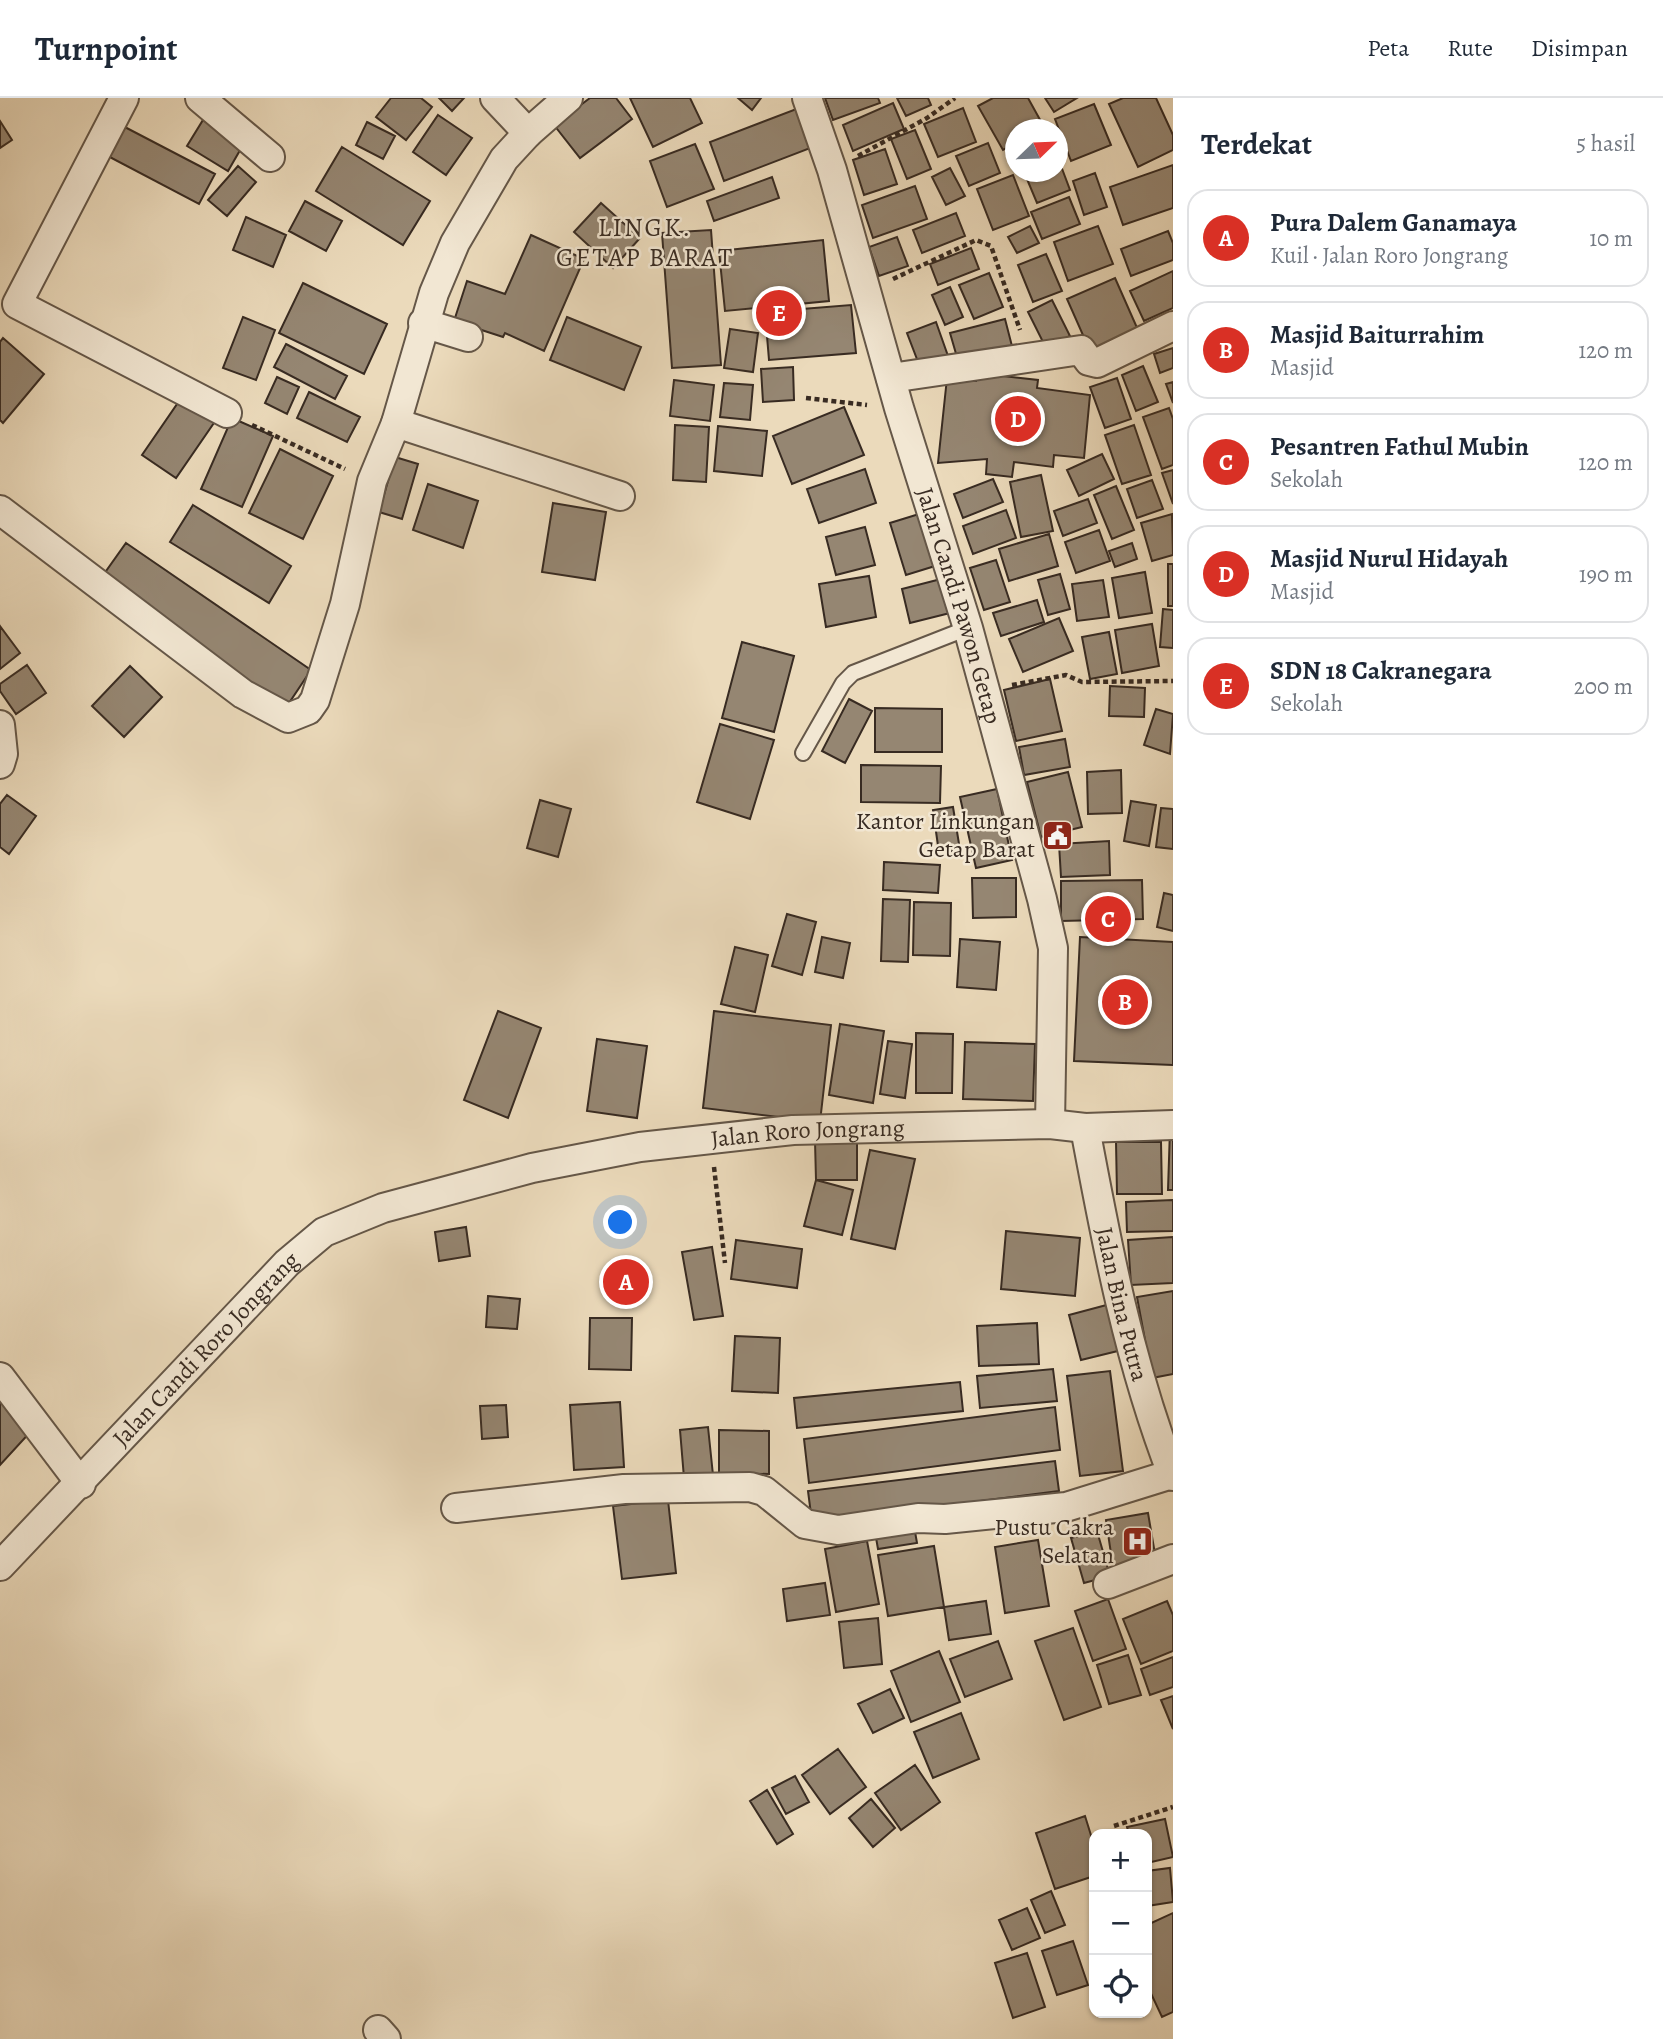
<!DOCTYPE html>
<html lang="id">
<head>
<meta charset="utf-8">
<style>
	:root { --surface:#fff; --page:#f2f2f3; --text:#1f2937; --muted:#747a83; --line:#e0e1e3; --accent:#d93025 }
	body { margin:0; font-family:Alegreya,serif; background:var(--page); color:var(--text) }
	.controls { position:absolute; right:21px; bottom:21px; display:grid; overflow:hidden; border-radius:14px; box-shadow:0 2px 5px #0004 }
	.controls button { width:63px; height:63px; display:grid; place-items:center; padding:0; border:0; border-bottom:2px solid var(--line); background:var(--surface); color:var(--text); font:35px sans-serif }
	.compass { position:absolute; left:1005px; top:21px; width:63px; height:63px; border-radius:50%; background:var(--surface); box-shadow:0 2px 5px #0004; rotate:67deg }
	.you { position:absolute; left:621px; top:1125px; width:24px; height:24px; margin:-18px; border:5px solid #fff; border-radius:50%; background:#1a73e8; box-shadow:0 0 0 10px #1a73e833 }
	.badge { display:grid; place-items:center; width:46px; height:46px; border-radius:50%; background:var(--accent); color:#fff; font-size:23px; font-weight:700 }
	.pin { position:absolute; translate:-50% -50%; border:4px solid #fff; box-shadow:0 2px 7px #0006 }
	.list { margin:0; padding:0; list-style:none }
	h2 { display:flex; justify-content:space-between; align-items:center; height:91px; margin:0; padding:0 28px; font-size:30px }
	h2 small { font-size:23px; font-weight:400; color:var(--muted) }
	.list li { display:grid; grid-template-columns:46px 1fr auto; gap:21px; align-items:center; box-sizing:border-box; height:98px; margin:0 14px 14px; padding:0 14px; border:2px solid var(--line); border-radius:21px }
	.list b { display:block; font-size:26px; white-space:nowrap }
	.list p { margin:0; font-size:23px; white-space:nowrap; color:var(--muted) }
	.list em { font-size:23px; font-style:normal; color:var(--muted) }
	.icon { flex:none; width:38px; height:38px; fill:none; stroke:currentColor; stroke-width:2; stroke-linecap:round; stroke-linejoin:round }
	.map { position:relative; flex:none; width:1173px; height:1941px; overflow:hidden }
	header { display:flex; align-items:center; gap:42px; box-sizing:border-box; height:98px; padding:0 35px; background:var(--surface); border-bottom:2px solid var(--line) }
	header strong { font-size:33px }
	nav { display:flex; gap:38px; margin-inline-start:auto; font-size:24px }
	main { display:flex }
	aside { flex:1; background:var(--surface) }
	.map>svg:first-child { display:block }
	.building { fill:#958672; stroke:#382b22; stroke-width:2 }
	.lines { fill:none; stroke-linecap:round; stroke-linejoin:round }
	.lane-casing { stroke:#655748; stroke-width:18 }
	.street-casing { stroke:#655748; stroke-width:32 }
	.path { stroke:#382b22; stroke-width:4.5; stroke-dasharray:5 3.5; stroke-linecap:butt }
	.lane { stroke:#f2e7d3; stroke-width:14 }
	.street { stroke:#f2e7d3; stroke-width:28 }
	.labels { text-anchor:middle; dominant-baseline:central; stroke-width:5; stroke-linejoin:round; paint-order:stroke }
	.street-label { font-size:24px; fill:#382b22; stroke:#f2e7d3 }
	.poi-label { font-size:24px; fill:#382b22; stroke:#f2e7d3; text-anchor:end }
	.neighbourhood-label { font-size:26px; letter-spacing:2px; fill:#382b22; stroke:#f2e7d3 }
</style>
</head>
<body>
<header>
<strong>Turnpoint</strong>
<nav><a>Peta</a><a>Rute</a><a>Disimpan</a></nav>
</header>
<main>
<div class="map">
<svg width="1173" height="1941" viewBox="0 0 1173 1941">
	<rect width="100%" height="100%" fill="#ebdabb"/>
	<filter id="stains"><feTurbulence type="fractalNoise" baseFrequency=".00286" numOctaves="4"/><feColorMatrix values="0 0 0 0 .2 0 0 0 0 .09 0 0 0 0 .02 0 0 0 .5 -.17"/></filter>
	<radialGradient id="worn" r=".72"><stop offset=".6" stop-color="#630" stop-opacity="0"/><stop offset="1" stop-color="#630" stop-opacity=".3"/></radialGradient>
	<!-- building -->
	<path class="building" d="M391,0H421L432,9L406,42L376,19Z
		M439,0H464L452,13Z
		M590,0H616L632,21L580,60L554,27Z
		M630,0H690L702,25L653,49Z
		M738,0H761L752,12Z
		M825,0H878L880,5L833,22Z
		M897,0H928L931,7L906,18Z
		M993,0H1028L1044,29L1016,32V45L1003,52L978,8Z
		M1045,0H1077L1054,14Z
		M1123,0H1156L1173,37V52L1138,69L1109,6Z
		M893,5L904,31L853,53L843,27Z
		M1094,6L1111,47L1071,63L1055,21Z
		M799,10L813,49L724,83L710,44Z
		M963,10L976,44L938,59L924,26Z
		M438,17L472,40L446,77L413,54Z
		M203,22L243,47L228,73L187,48Z
		M0,23L12,42L0,50Z
		M367,24L395,38L383,61L356,47Z
		M119,26L215,76L199,106L104,56Z
		M915,32L931,71L907,81L891,41Z
		M988,45L1000,75L969,88L956,58Z
		M695,46L714,91L667,109L650,63Z
		M342,49L430,103L403,147L316,93Z
		M885,51L897,86L864,97L853,62Z
		M1058,60L1070,92L1037,105L1024,74H1058Z
		M1173,67V110L1123,127L1110,89Z
		M238,68L256,84L227,118L208,102Z
		M950,70L965,98L946,107L932,79Z
		M1095,75L1107,109L1084,117L1073,83Z
		M1013,77L1029,118L993,132L977,91Z
		M772,79L779,100L714,123L707,103Z
		M915,88L927,121L873,140L862,107Z
		M1069,99L1080,126L1042,141L1031,114Z
		M305,103L342,123L326,153L289,133Z
		M601,105L640,140L613,170L574,134Z
		M956,115L965,138L922,155L913,132Z
		M246,119L286,137L273,169L233,152Z
		M1030,128L1039,145L1017,155L1008,139Z
		M1098,128L1113,166L1068,183L1054,144Z
		M711,132L721,267L672,270L662,135Z
		M1168,133L1173,145V162L1131,178L1121,151Z
		M531,137L584,161L544,253L505,235L503,239L454,223L467,183L505,196Z
		M897,139L908,168L879,178L869,149Z
		M823,142L829,203L725,213L719,153Z
		M971,150L979,171L938,187L930,166Z
		M1046,156L1062,193L1033,204L1018,167Z
		M1173,173V210L1144,223L1130,193Z
		M989,175L1003,209L974,221L959,187Z
		M1115,180L1138,232L1090,253L1067,201Z
		M303,185L387,226L364,276L279,235Z
		M950,189L963,219L945,227L932,197Z
		M1052,202L1070,238L1046,250L1028,214Z
		M851,207L856,255L769,262L765,214Z
		M243,219L275,232L256,282L223,270Z
		M567,219L641,249L624,292L550,262Z
		M1005,221L1013,252L959,266L950,235Z
		M936,224L948,258L920,269L907,235Z
		M730,231L758,235L753,274L724,270Z
		M3,240L44,276L3,325L0,322V244Z
		M286,246L347,278L335,301L274,269Z
		M1173,250V270L1160,275L1154,256Z
		M1143,268L1158,304L1136,313L1122,277Z
		M793,269L794,302L763,304L761,271Z
		M977,275L1038,282L1037,290L1090,297L1084,360L1054,357L1053,369L1014,364L1012,379L986,376L987,361L938,365L947,280L976,283Z
		M277,279L299,289L287,316L265,305Z
		M1117,280L1131,321L1105,330L1090,289Z
		M674,282L714,287L710,323L670,318Z
		M1173,284V305L1166,286Z
		M724,285L753,287L750,322L720,319Z
		M309,294L360,319L347,344L297,320Z
		M184,296L218,319L176,380L142,357Z
		M844,309L864,357L792,386L773,338Z
		M1169,310L1173,321V367L1162,371L1143,319Z
		M232,320L273,338L242,409L201,391Z
		M675,327L709,329L706,384L673,382Z
		M1134,327L1151,377L1122,386L1105,337Z
		M718,328L767,333L762,378L714,373Z
		M280,351L333,378L303,441L249,415Z
		M1102,356L1114,381L1079,398L1067,372Z
		M395,359L418,366L402,421L379,414Z
		M865,371L876,405L819,425L807,391Z
		M1173,372V406L1162,375Z
		M1041,377L1053,433L1021,439L1010,384Z
		M993,381L1003,404L963,420L954,396Z
		M1152,382L1163,411L1137,420L1127,391Z
		M428,386L478,403L463,450L413,432Z
		M1116,388L1134,432L1112,441L1094,397Z
		M1088,401L1097,425L1063,438L1054,413Z
		M553,405L606,414L595,482L542,474Z
		M193,407L291,468L269,505L170,444Z
		M1006,412L1016,440L973,456L963,428Z
		M919,416L935,468L906,477L890,425Z
		M1172,416L1173,457L1152,463L1141,425Z
		M865,429L875,467L836,477L826,439Z
		M1099,432L1110,463L1076,475L1065,444Z
		M1049,436L1058,468L1009,483L999,451Z
		M126,445L311,572L285,611L99,483Z
		M1132,445L1137,461L1115,469L1109,453Z
		M996,462L1010,504L984,512L970,470Z
		M1168,466H1173V508H1168Z
		M1145,474L1152,515L1119,520L1112,480Z
		M1060,476L1070,511L1048,517L1038,482Z
		M869,478L876,519L826,529L819,486Z
		M941,481L950,515L910,525L902,491Z
		M1103,482L1109,519L1077,523L1072,486Z
		M1037,502L1044,524L1001,538L993,515Z
		M1163,511L1173,512V550L1160,549Z
		M1059,520L1073,553L1023,574L1009,541Z
		M1152,526L1159,568L1122,575L1115,532Z
		M0,528L20,555L0,571Z
		M1109,534L1117,576L1090,581L1082,539Z
		M742,544L794,558L774,634L722,620Z
		M27,567L46,595L16,616L0,593V586Z
		M130,568L162,599L124,639L92,608Z
		M1050,581L1062,633L1016,643L1004,592Z
		M1110,588L1145,590L1144,619L1109,618Z
		M849,601L872,613L845,665L822,653Z
		M875,610L942,611V654H875Z
		M1156,611L1173,616L1170,656L1144,647Z
		M720,626L774,642L750,721L697,704Z
		M1065,641L1070,669L1024,677L1019,649Z
		M861,667L941,668L940,705L861,704Z
		M1121,672L1122,715L1088,716L1087,674Z
		M1068,674L1082,729L1041,739L1027,684Z
		M997,691L1012,762L976,770L960,699Z
		M7,697L36,718L9,756L0,749V706Z
		M540,702L571,711L558,759L527,750Z
		M1131,703L1156,707L1149,748L1124,743Z
		M953,709L960,752L939,755L933,712Z
		M1161,710L1173,711V751L1156,749Z
		M1109,743L1110,777L1061,779L1059,746Z
		M884,764L940,767L938,795L883,792Z
		M972,780H1016V819L973,820Z
		M1142,782L1143,821L1061,823V783Z
		M1164,795L1173,797V833L1157,829Z
		M883,801L910,802L908,864L881,863Z
		M914,804L951,805L950,858L913,857Z
		M787,816L816,824L802,877L772,868Z
		M822,839L850,845L843,880L815,874Z
		M1080,839L1173,844V967L1074,963Z
		M960,841L1000,844L996,892L957,889Z
		M735,849L768,857L755,914L721,906Z
		M498,913L541,930L508,1020L464,1002Z
		M714,913L831,927L820,1024L703,1010Z
		M840,926L884,933L873,1005L829,997Z
		M916,935L953,936L952,995H916Z
		M597,941L647,948L637,1020L587,1013Z
		M888,943L912,946L905,1000L880,996Z
		M965,944L1035,946L1033,1003L963,1001Z
		M1170,1031H1173V1092H1168Z
		M857,1042V1082H816L815,1043Z
		M1116,1044H1161L1162,1096H1117Z
		M870,1052L915,1061L895,1151L851,1141Z
		M816,1082L853,1092L842,1137L804,1128Z
		M1173,1102V1133L1127,1134L1126,1104Z
		M466,1129L470,1158L439,1163L435,1134Z
		M1006,1133L1080,1140L1075,1198L1001,1191Z
		M1173,1139V1185L1131,1187L1128,1142Z
		M736,1142L802,1151L797,1190L731,1181Z
		M712,1149L723,1218L694,1222L682,1154Z
		M1173,1193V1276L1152,1280L1137,1199Z
		M488,1198L520,1201L517,1231L486,1229Z
		M1114,1205L1126,1251L1081,1262L1069,1217Z
		M590,1220H632L631,1272L589,1271Z
		M1037,1225L1039,1266L979,1268L977,1228Z
		M735,1238L780,1240L778,1295L732,1293Z
		M1053,1271L1057,1303L980,1310L977,1278Z
		M1110,1273L1123,1373L1080,1378L1067,1278Z
		M960,1284L963,1313L797,1330L794,1300Z
		M0,1301L33,1331L0,1367Z
		M620,1304L624,1369L574,1372L570,1307Z
		M506,1307L508,1339L482,1341L480,1308Z
		M1055,1309L1060,1352L809,1385L804,1341Z
		M708,1329L713,1377L684,1380L680,1332Z
		M719,1332L769,1333V1376L719,1375Z
		M1055,1363L1059,1393L812,1424L808,1393Z
		M668,1402L676,1475L622,1481L613,1408Z
		M1148,1415L1156,1462L1113,1469L1106,1422Z
		M914,1428L917,1445L878,1451L875,1434Z
		M1097,1433L1110,1478L1084,1485L1071,1440Z
		M1038,1442L1049,1508L1005,1515L995,1449Z
		M867,1443L879,1506L836,1514L825,1451Z
		M934,1448L944,1509L888,1518L878,1457Z
		M825,1485L830,1517L787,1523L783,1491Z
		M1108,1501L1126,1551L1093,1563L1075,1513Z
		M986,1503L991,1536L949,1542L944,1509Z
		M1167,1503L1173,1517V1553L1141,1566L1123,1521Z
		M878,1520L882,1566L844,1570L839,1524Z
		M1073,1530L1101,1609L1064,1622L1035,1543Z
		M998,1543L1012,1581L965,1599L950,1561Z
		M939,1553L960,1604L911,1624L891,1573Z
		M1128,1557L1141,1597L1109,1606L1097,1567Z
		M1173,1559V1589L1150,1597L1141,1571Z
		M890,1591L904,1620L873,1635L858,1606Z
		M1173,1598V1631L1161,1602Z
		M961,1615L979,1661L933,1680L914,1634Z
		M838,1651L866,1689L830,1716L802,1677Z
		M915,1667L940,1704L901,1732L875,1695Z
		M795,1678L809,1704L786,1716L772,1690Z
		M767,1692L793,1736L777,1746L750,1703Z
		M871,1701L895,1730L873,1749L849,1720Z
		M1085,1718L1094,1747V1778L1055,1791L1036,1735Z
		M1165,1721L1173,1759L1147,1765V1736H1129L1127,1729Z
		M1170,1770L1173,1804L1147,1808V1773Z
		M1051,1793L1065,1827L1045,1835L1031,1802Z
		M1027,1810L1040,1840L1012,1852L999,1822Z
		M1173,1815V1914L1162,1919L1147,1887V1827Z
		M1073,1843L1088,1887L1057,1897L1042,1853Z
		M1027,1855L1045,1909L1013,1920L995,1865Z"/>
	<g class="lines">
		<defs>
			<path id="lane" d="M803,655L843,585L853,575L968,530"/>
			<g id="street">
				<path d="M124,0L17,206L227,315"/>
				<path d="M200,0L270,59"/>
				<path d="M495,0L528,35"/>
				<path id="s1" d="M807,0L832,72L899,310L968,530L1042,801L1053,850L1050,1026"/>
				<path d="M423,225L468,239"/>
				<path d="M891,280L1081,252L1089,263L1097,265L1173,228"/>
				<path d="M396,325L620,398"/>
				<path d="M0,412L243,596L288,620L308,612L315,602L345,506L372,383L396,325L434,195L455,145L504,61L528,35L568,0"/>
				<path d="M0,627L3,656L0,666"/>
				<path id="s2" d="M1085,1030C1107,1148 1129,1265 1173,1378"/>
				<path d="M0,1279L81,1386"/>
				<path d="M456,1410L624,1391L750,1389L764,1393L805,1426L838,1432L918,1420L945,1421L1066,1409L1172,1376"/>
				<path id="s3" d="M0,1468L287,1165L324,1134L383,1110L532,1070L640,1049L793,1032L1050,1026L1085,1030L1173,1027"/>
				<path d="M1108,1486L1173,1461"/>
				<path d="M378,1932L386,1941"/>
			</g>
		</defs>
		<!-- lane casing -->
		<use href="#lane" class="lane-casing"/>
		<!-- street casing -->
		<use href="#street" class="street-casing"/>
		<!-- path -->
		<path class="path" d="M858,58L927,20L955,0
			M893,181L976,142L991,148L1020,232
			M806,300L867,307
			M252,327L345,371
			M1012,587L1066,577L1082,584L1173,583
			M714,1069L725,1165
			M1114,1728L1173,1709"/>
		<!-- lane -->
		<use href="#lane" class="lane"/>
		<!-- street -->
		<use href="#street" class="street"/>
	</g>
	<!-- icons -->
	<defs>
		<symbol id="civic-square" viewBox="-11 -11 22 22"><rect x="-9" y="-9" width="18" height="18" rx="4" fill="#8f2418" stroke="#f2e7d3"/><path d="M-.6-6.5H3V-4.5H.6V-3L4-1V1h2V6H-6V1h2V-1L-.6-3ZM-1.2 2.5V6h2.4V2.5Z" fill="#fff"/></symbol>
		<symbol id="hospital-square" viewBox="-11 -11 22 22"><rect x="-9" y="-9" width="18" height="18" rx="4" fill="#8f2418" stroke="#f2e7d3"/><path d="M-5-5h3v3.5h4V-5h3V5h-3V1.5h-4V5h-3Z" fill="#fff"/></symbol>
	</defs>
	<g fill-rule="evenodd">
		<use href="#civic-square" x="1040" y="720" width="35" height="35"/>
		<use href="#hospital-square" x="1120" y="1426" width="35" height="35"/>
	</g>
	<g class="labels">
		<!-- street labels -->
		<g class="street-label">
			<text stroke="none"><textPath href="#s1" startOffset="530">Jalan Candi Pawon Getap</textPath></text>
			<text stroke="none"><textPath href="#s3" startOffset="962">Jalan Roro Jongrang</textPath></text>
			<text stroke="none"><textPath href="#s2" startOffset="180">Jalan Bina Putra</textPath></text>
			<text stroke="none"><textPath href="#s3" startOffset="299">Jalan Candi Roro Jongrang</textPath></text>
		</g>
		<!-- poi labels -->
		<g class="poi-label">
			<text x="1035" y="723">Kantor Linkungan<tspan x="1035" dy="28">Getap Barat</tspan></text>
			<text x="1114" y="1429">Pustu Cakra<tspan x="1114" dy="28">Selatan</tspan></text>
		</g>
		<!-- neighbourhood labels -->
		<g class="neighbourhood-label">
			<text x="645" y="129">LINGK.<tspan x="645" dy="30">GETAP BARAT</tspan></text>
		</g>
	</g>
	<rect width="100%" height="100%" filter="url(#stains)"/>
	<rect width="100%" height="100%" fill="url(#worn)"/>
</svg>
<div class="controls">
<button>+</button>
<button>−</button>
<button><svg class="icon" aria-label="locate" viewBox="0 0 24 24"><circle cx="12" cy="12" r="6"/><path d="M12 2v4M12 18v4M2 12h4M18 12h4"/></svg></button>
</div>
<svg class="compass" viewBox="-18 -18 36 36"><path d="M0-13l5 13h-10z" fill="#e53935"/><path d="M0 13l5-13h-10z" fill="#747a83"/></svg>
<div class="you"></div>
<div class="pin badge" style="left:626px;top:1184px">A</div>
<div class="pin badge" style="left:1125px;top:904px">B</div>
<div class="pin badge" style="left:1108px;top:821px">C</div>
<div class="pin badge" style="left:1018px;top:321px">D</div>
<div class="pin badge" style="left:779px;top:215px">E</div>
</div>
<aside>
<h2>Terdekat<small>5 hasil</small></h2>
<ul class="list">
<li><span class="badge">A</span><div><b>Pura Dalem Ganamaya</b><p>Kuil · Jalan Roro Jongrang</p></div><em>10 m</em></li>
<li><span class="badge">B</span><div><b>Masjid Baiturrahim</b><p>Masjid</p></div><em>120 m</em></li>
<li><span class="badge">C</span><div><b>Pesantren Fathul Mubin</b><p>Sekolah</p></div><em>120 m</em></li>
<li><span class="badge">D</span><div><b>Masjid Nurul Hidayah</b><p>Masjid</p></div><em>190 m</em></li>
<li><span class="badge">E</span><div><b>SDN 18 Cakranegara</b><p>Sekolah</p></div><em>200 m</em></li>
</ul>
</aside>
</main>
</body>
</html>
